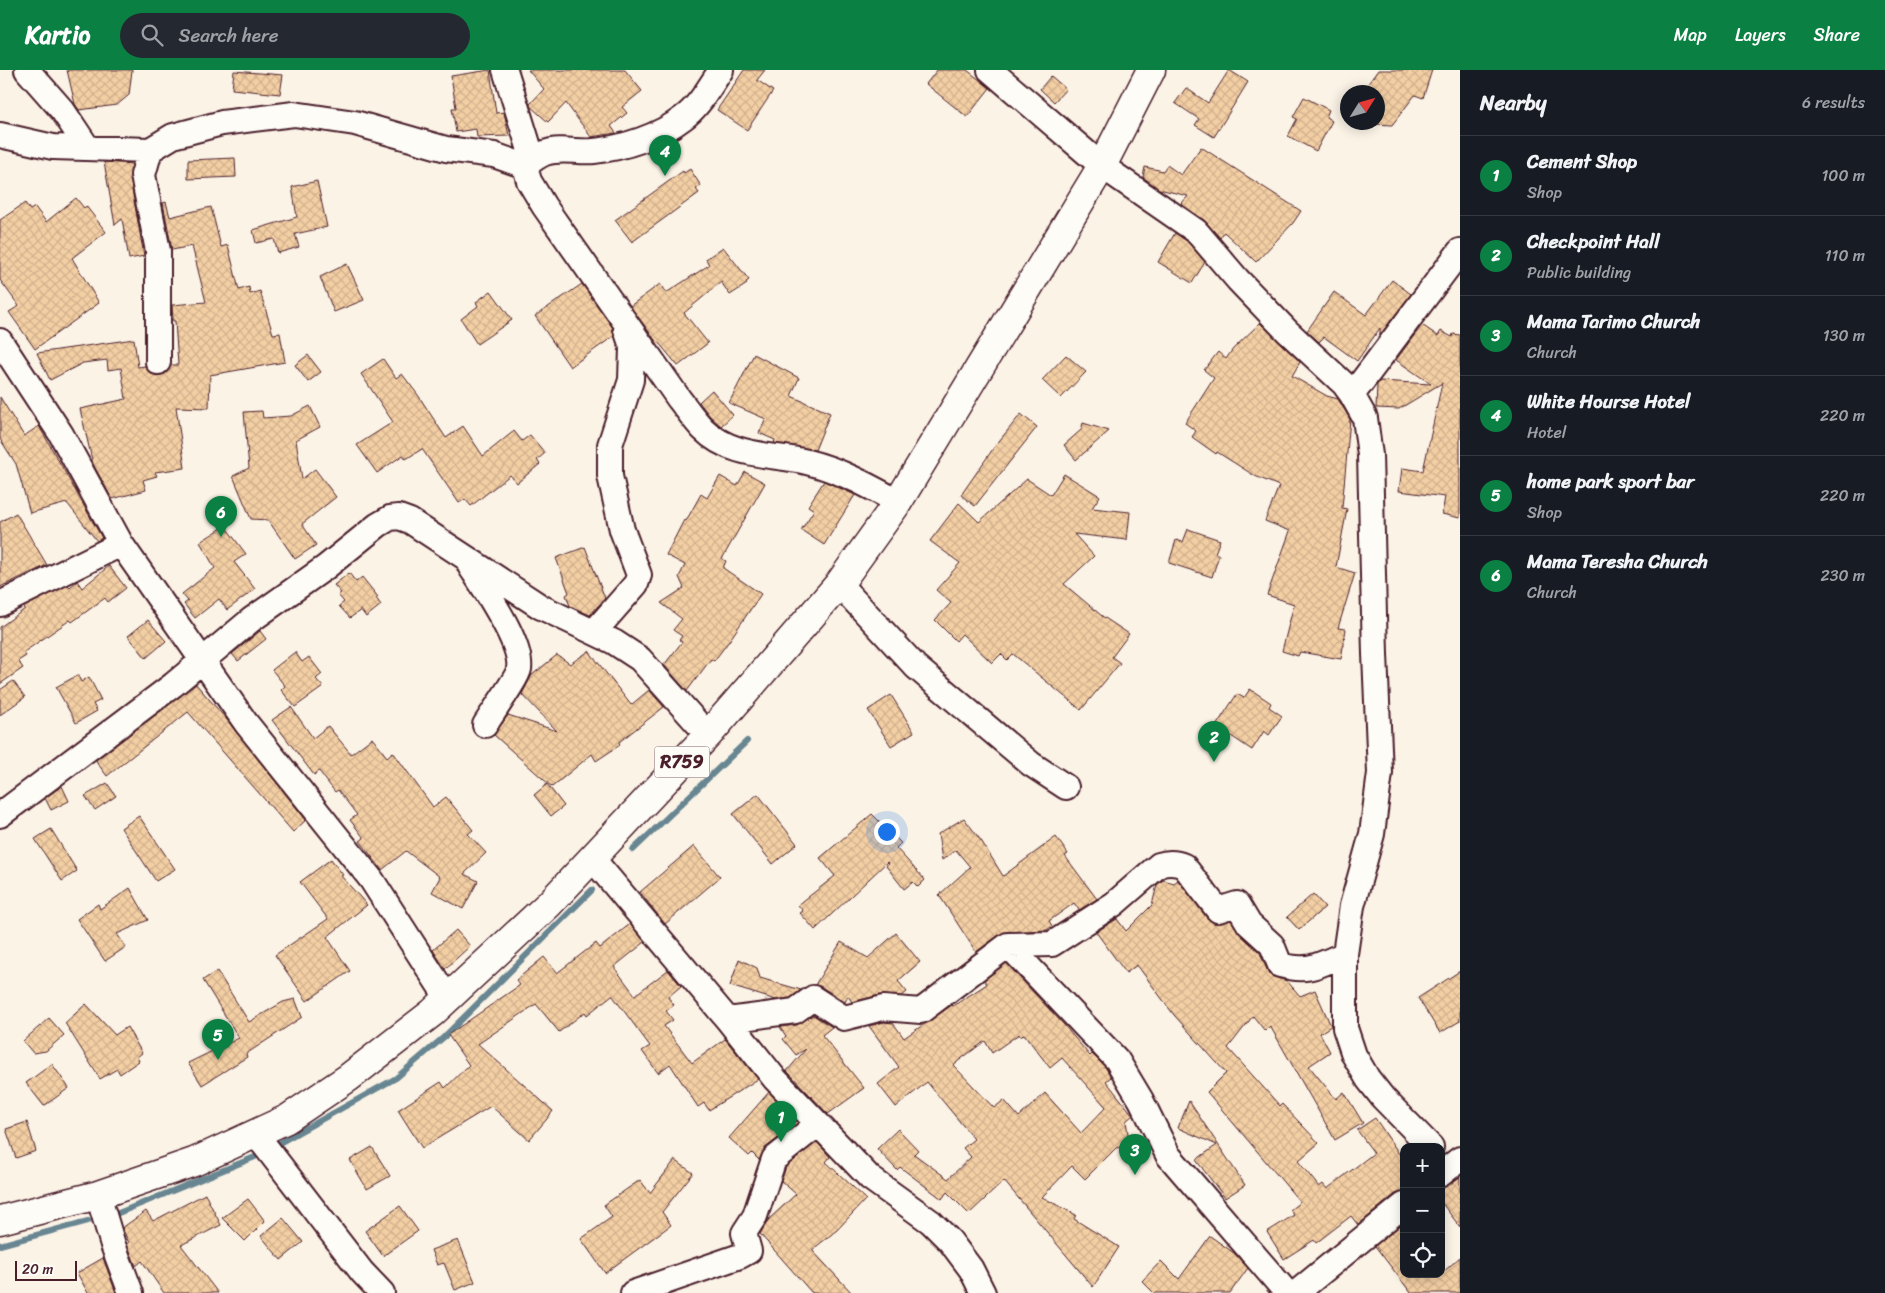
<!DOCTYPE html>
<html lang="en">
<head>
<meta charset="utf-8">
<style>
	:root { --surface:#171b24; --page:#242831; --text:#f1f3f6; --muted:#9ea1a6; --line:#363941; --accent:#0b8043 }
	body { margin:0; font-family:Sriracha,sans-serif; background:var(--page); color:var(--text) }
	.controls { position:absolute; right:15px; bottom:15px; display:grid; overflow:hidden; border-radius:10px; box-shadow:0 2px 12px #0003 }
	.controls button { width:45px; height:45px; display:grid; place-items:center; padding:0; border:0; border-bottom:1px solid var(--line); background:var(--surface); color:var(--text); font:25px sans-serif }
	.compass { position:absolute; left:1340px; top:15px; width:45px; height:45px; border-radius:50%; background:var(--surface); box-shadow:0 2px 12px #0003; rotate:53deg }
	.scale { position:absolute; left:15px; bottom:12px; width:62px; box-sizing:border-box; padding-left:5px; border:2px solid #4a1f2b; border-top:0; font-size:14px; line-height:18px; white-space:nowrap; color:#4a1f2b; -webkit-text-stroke:4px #fdfcf7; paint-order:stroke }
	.you { position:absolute; left:886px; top:761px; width:18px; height:18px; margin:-12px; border:4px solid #fff; border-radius:50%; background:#1a73e8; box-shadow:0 0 0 8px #1a73e833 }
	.badge { display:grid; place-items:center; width:32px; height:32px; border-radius:50%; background:var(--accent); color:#fff; font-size:16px; font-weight:700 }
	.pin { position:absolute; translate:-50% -41px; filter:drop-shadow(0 1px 2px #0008) }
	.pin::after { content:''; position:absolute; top:26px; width:18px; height:15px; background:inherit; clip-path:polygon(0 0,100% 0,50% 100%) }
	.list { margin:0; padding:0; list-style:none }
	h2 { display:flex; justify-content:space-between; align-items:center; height:65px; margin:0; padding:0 20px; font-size:21px }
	h2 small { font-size:16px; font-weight:400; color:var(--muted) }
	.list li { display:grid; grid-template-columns:32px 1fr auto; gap:15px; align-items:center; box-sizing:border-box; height:80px; padding:0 20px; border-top:1px solid var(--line) }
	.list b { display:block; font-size:19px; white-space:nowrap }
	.list p { margin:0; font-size:16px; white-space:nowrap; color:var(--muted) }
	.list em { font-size:16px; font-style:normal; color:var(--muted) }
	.icon { flex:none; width:28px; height:28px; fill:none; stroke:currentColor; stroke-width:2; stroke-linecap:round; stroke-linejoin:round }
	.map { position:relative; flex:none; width:1460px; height:1223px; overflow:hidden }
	header { display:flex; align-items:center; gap:30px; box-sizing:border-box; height:70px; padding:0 25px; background:var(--accent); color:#fff }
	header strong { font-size:24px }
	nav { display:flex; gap:28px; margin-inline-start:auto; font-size:18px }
	.search { width:350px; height:45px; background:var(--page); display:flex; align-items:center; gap:12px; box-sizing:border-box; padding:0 18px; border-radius:28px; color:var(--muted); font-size:19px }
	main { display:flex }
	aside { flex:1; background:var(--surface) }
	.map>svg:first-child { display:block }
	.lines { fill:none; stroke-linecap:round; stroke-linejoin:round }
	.stream { stroke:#678692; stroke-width:6 }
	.building { fill:url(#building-cross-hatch); stroke:#4a1f2b; fill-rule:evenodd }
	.minor-casing { stroke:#4a1f2b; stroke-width:28 }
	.primary-casing { stroke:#4a1f2b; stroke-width:31 }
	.minor { stroke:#fdfcf7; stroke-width:24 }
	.primary { stroke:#fdfcf7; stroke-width:28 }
	.labels { text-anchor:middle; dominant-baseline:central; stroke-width:4; stroke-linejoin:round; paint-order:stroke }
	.shield { fill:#fdfcf7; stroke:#806168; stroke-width:1 }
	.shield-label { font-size:18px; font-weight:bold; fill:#4a1f2b }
</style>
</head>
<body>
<header>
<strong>Kartio</strong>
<div class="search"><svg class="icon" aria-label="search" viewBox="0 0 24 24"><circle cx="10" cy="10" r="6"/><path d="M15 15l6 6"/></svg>Search here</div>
<nav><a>Map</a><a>Layers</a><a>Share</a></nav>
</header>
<main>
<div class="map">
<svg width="1460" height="1223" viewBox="0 0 1460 1223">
	<defs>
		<pattern id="building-cross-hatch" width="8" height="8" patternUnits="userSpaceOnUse" patternTransform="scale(1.25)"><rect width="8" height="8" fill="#f3cfa4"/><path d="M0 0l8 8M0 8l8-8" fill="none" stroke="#d2b18d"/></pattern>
	</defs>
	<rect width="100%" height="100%" fill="#fbf3e6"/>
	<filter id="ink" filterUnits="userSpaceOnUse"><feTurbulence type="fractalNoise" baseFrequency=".02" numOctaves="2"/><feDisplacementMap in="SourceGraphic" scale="10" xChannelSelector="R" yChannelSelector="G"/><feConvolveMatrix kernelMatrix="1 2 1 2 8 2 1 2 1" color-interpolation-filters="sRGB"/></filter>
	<g filter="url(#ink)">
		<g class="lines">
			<!-- stream -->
			<path class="stream" d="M633,780L747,671
				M276,1075L396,1008L444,967L592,820
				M116,1144L255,1087
				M0,1175L88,1151"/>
		</g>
		<!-- building -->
		<path class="building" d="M67,0H132L129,25L117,35L79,40L75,34Z
			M490,0L496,43L504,42L509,66L477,67L476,59L456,62L452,38H456L451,6Z
			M528,0H625L642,21L622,37L627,43L611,56L616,63L591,67L566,33L548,52L530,36V34L544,19Z
			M744,0H765L757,10L773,21L747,60L717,40Z
			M937,0H967L990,18L967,47L926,14Z
			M1229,0L1248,12L1214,67L1195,55L1199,49L1175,33L1186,18L1208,33Z
			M1378,0H1432L1423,28L1415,25L1392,55L1373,54V52H1378V22H1362Z
			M234,1L283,5L280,24L232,19Z
			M1051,6L1066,19L1054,32L1040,19Z
			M1304,27L1329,40L1326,47L1332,51L1316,81L1288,66L1297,49L1293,47Z
			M1201,77L1301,141L1293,153L1256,192L1224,162L1220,168L1204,150L1181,134L1188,126L1159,119L1143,107L1145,97L1163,101L1167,95L1181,105Z
			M235,88L236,107L188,109V90Z
			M104,92L132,94L130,108L144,186L129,189L122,149L115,155Z
			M690,99L701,116L696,119L699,123L632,172L615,150L683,101L684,103Z
			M317,111L327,157L295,164L299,177L278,183L274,169L256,173L253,160L297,147L292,117Z
			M76,128L84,138L86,136L106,162L72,188L99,233L35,279L9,242L19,236L0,210V150L25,133L30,140L35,137L46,152Z
			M166,132L170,147L211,137L221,177L228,175L239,220L249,217L250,224L260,221L273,264L280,263L285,292L210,305L209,338L176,337L185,398L155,402L157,406L143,410L146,420L112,429L93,394L80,339L126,329L121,298L108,300L107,290L83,293L50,310L37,283L134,269L138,297L145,296L151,304L158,306L165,304L171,295H178L175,251H173L172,235L206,232L192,176L172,180L163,133Z
			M1175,163L1187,171L1205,192L1192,213L1158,192Z
			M723,177L749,210L746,212L747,214L730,225L721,212L684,243L708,273L678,296L659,273L658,274L630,236L660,214L666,223L709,195L706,189Z
			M347,194L364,230L334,242L320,207Z
			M1392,210L1411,224L1380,265V258L1357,291L1324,267L1319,272L1307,261L1334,222L1366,245Z
			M582,214L613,258L614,266L570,297L535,246Z
			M491,221L512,250L477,274L461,249L478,236L476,232Z
			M1260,253L1300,292L1292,306L1327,326L1338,329L1350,349L1342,438L1347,439L1336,497L1355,503L1338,558L1346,559L1341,589L1300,582L1298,586L1282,581L1294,534L1267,525L1290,461L1265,451L1279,416L1255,406L1217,382L1216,384L1192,367L1196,361L1185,353L1214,308L1204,300L1218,282L1226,289L1233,279Z
			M1422,255L1438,266L1441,261L1452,267L1453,264L1460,265V448L1442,444L1445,427L1399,421L1402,398L1423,401L1442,313L1399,339L1376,338L1377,315L1380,311L1431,314L1396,290Z
			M754,284L799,308L791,326L830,343L815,380L774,373L775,370L759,363L766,349L729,333Z
			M308,285L321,302L308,312L295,295Z
			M1066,285L1086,302L1061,328L1042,310Z
			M383,289L396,308L402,304L418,325L446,368L463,356L483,386L514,361L522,371L530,365L545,383L537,390L540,394L517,413L510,405L471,436L465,429L459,433L422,379L406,389L403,385L377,403L357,375L393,352L361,304Z
			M712,320L733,345L721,356L710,346L699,332Z
			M0,327L24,366L39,356L102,468L97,471L67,433L30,443L16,394L0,369Z
			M310,336L320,357L296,370L302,409L315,399L336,427L302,454L316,475L295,489L268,450L251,449L233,406L249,398L244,342L262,341L263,348L291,346Z
			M1021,344L1037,357L975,436L961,425L995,376Z
			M1083,353L1109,361L1076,390L1064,375L1081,360Z
			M745,402L765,413L722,489L726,491L723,498L761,524L729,571L714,591L711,589L687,621L664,595L682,572L679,570L682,566L673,560L682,549L661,533L684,518L679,507L685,495L666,485L684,450L686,451L701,424L707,428L720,406L737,416Z
			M1064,404L1100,426L1092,438L1130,442L1127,470L1074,464L1094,486L1064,514L1102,546L1129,564L1112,587L1120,593L1081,640L1013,584L1007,590L1001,584L992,593L962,564L956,571L935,550L951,533L936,520L960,493L930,471L959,433L979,452L1027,409L1051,425Z
			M824,411L855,425L824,475L801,460L814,440L808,436Z
			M16,443L47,495L0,517V452Z
			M225,456L246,484L234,492L255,519L227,540L219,529L195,548L184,534L188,531L182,524L215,498L200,472Z
			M1188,459L1220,470L1215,483L1219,485L1212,507L1169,493L1176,470L1183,472Z
			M585,477L605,528L590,545L570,536L566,525L569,523L556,488Z
			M109,496L126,518L108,532L105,528L72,552L70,550L24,582L26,586L18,591L23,598L0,614V557L25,539L24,537L68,515L70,517L77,511L82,518Z
			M349,503L356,512L362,507L378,527L376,528L381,535L366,547L361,540L350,548L339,536L344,532L338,525L341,523L334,515Z
			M148,550L166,571L146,588L128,566Z
			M260,561L266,569L238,591L232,584Z
			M589,581L631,635L649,620L664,637L619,672L620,675L596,691L592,684L552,717L494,665L508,645L557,661L522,624L532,605L557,585L570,594Z
			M295,582L302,592L309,587L322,604L316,609L323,617L295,637L281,620L285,616L272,600Z
			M78,605L81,612L89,607L101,630L93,634L97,641L76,653L56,617Z
			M13,611L25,627L0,645V620Z
			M196,614L227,650L306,750L293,762L188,642L107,706L98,694L96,690Z
			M1250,619L1271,633L1269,637L1282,646L1269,665L1264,661L1252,680L1216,656L1237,624L1244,628Z
			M891,625L914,662L891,676L868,640Z
			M291,637L313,668L328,656L351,684L372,668L387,687L393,682L433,737L446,727L473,760L468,764L486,783L464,804L478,811L463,839L432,822L440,807L406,781L382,800L360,771L364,768L350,750L357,745L338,720L335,722L319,701L314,705L272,650Z
			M107,713L116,726L95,740L85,726Z
			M547,714L564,736L551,746L534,725Z
			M62,716L69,731L51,740L45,728Z
			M758,724L797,774L773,794L733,744Z
			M872,744L901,773L896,778L925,810L918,817L913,812L904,819L886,796L888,793L887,792L815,860L800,843L803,841L798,835L835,806L820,788Z
			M139,746L175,799L156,811L121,758Z
			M964,748L982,772L1003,806L1056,767L1068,784L1065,786L1097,829L1079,840L1074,833L1049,851L1052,856L1047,860L1004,862L976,882L939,825L970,797L956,780L942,790L938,764Z
			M51,759L77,801L62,811L35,769Z
			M694,776L720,807L665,854L640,822Z
			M331,789L343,805L341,806L367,835L327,867L350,901L307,931L275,885L328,849L300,812Z
			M1163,810L1174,813L1178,810L1207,848L1213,853H1222L1231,850L1240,864L1260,883L1267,900L1271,906L1287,911L1300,926L1315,920L1331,956L1320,963L1330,982L1309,996L1336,1029L1344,1022L1363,1053L1335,1070L1270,956L1265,961L1253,946L1228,978L1280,1036L1282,1034L1319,1073L1298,1091L1319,1117L1323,1114L1327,1119L1374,1083L1357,1060L1375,1048L1404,1091V1122L1395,1124L1358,1155L1351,1146L1316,1173L1314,1170L1284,1189L1267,1162L1294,1145L1290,1140L1300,1132L1207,1022L1226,1003L1174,945L1137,895L1126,903L1096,862L1117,849L1126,861L1152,835L1157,815Z
			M130,818L148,850L117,864L126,877L105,891L77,849L98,834L100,839Z
			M1313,824L1325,837L1299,860L1287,847Z
			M630,854L645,872L614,897L635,925L668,900L681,916L668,927L674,935L666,941L673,950L664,956L692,993L725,969L758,1009L709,1040L704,1033L698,1037L670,994L658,1003L642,981L650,976L612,925L587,945L585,942L559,962L536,934L478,974L553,1041L546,1050L529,1070L491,1036L422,1078L398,1040L441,1012L445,1018L469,995L448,965L520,915L516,910L544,887L557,903L596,873L600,878Z
			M456,860L470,876L445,899L433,880Z
			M896,863L920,892L898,911L907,922L902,926L880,925L852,932L848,926L845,932L820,916L815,915L841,872L868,888Z
			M739,889L757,898L760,908L801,920L790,928L776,930L730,916Z
			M1006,893L1064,955L1090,986L1092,984L1106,998L1111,1007L1106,1011L1133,1045L1126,1051L1130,1076L1116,1078L1085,1109L1072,1096L1042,1127L1076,1145L1074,1149L1119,1177L1093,1217L1004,1111L969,1144L947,1122L942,1129L900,1097L897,1100L877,1079L898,1059L918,1080L914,1084L948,1109L971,1087L963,1078L974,1069L927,1012L896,1037L878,1014L899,997L869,956L884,952L893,953L904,968L952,935L953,936L987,914L984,910ZM1019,964L1021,967L1024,964L1050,998L1062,988L1106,1037L1081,1063L1045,1023L1019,1047L1004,1030L994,1038L953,995L985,971L992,983Z
			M217,901L249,952L283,932L295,929L302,947L246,984L247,987L202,1015L188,993L239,968L203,910Z
			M1460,901V951L1440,963L1418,928Z
			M86,934L115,965L127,957L142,983L137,987L139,991L120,1004L117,999L100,1009L65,953Z
			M813,945L832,957L822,965L864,1018L828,1044L787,1001L806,979L796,985L783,969L786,966L780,957L797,955Z
			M49,948L64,965L46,981L33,983L23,971Z
			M52,994L69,1018L44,1036L26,1013Z
			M769,1022L798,1053L765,1078L759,1090L752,1083L749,1086L729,1068Z
			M1189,1031L1245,1115L1225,1128L1196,1090L1217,1075L1178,1058Z
			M27,1052L36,1081L16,1088L6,1059Z
			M817,1072L830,1087L826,1092L866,1129L837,1160L812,1180L852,1223H812L760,1164L769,1149L796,1124L781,1111L786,1097Z
			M372,1077L390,1106L367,1119L350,1090Z
			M675,1090L693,1103L662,1142L671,1155L605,1203L581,1169L612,1147L604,1135L640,1110L650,1123Z
			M1460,1107V1157L1441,1132V1120Z
			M205,1124L221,1155L181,1175L218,1223H164L142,1191L136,1196L127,1174L129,1173L122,1158L146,1141L153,1151Z
			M248,1129L265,1151L245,1171L222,1148Z
			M400,1136L418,1161L383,1186L365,1161Z
			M283,1148L303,1172L281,1190L261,1166Z
			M1401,1155L1404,1159V1204H1441L1460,1187V1223H1411L1375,1176Z
			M1210,1166L1234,1183L1248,1198L1230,1223H1154L1142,1211L1161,1191L1179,1209Z
			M458,1170L475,1212L455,1220L444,1193L437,1195L431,1180Z
			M103,1188L116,1223H88L77,1203Z"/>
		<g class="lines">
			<defs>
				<path id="minor" d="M27,0L63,41L87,77
					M505,0L533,90
					M721,0C710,16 699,37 683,48C660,66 623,78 594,81C579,83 560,77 545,83C538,86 531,91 525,96L529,111L544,136L679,329C687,339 694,350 703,359C731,387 771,384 807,392C840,400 869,416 898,432
					M990,0L1102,96L1196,161L1238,210L1287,261L1344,314L1352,325L1365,348L1370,385L1375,584L1380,703L1372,764L1352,836L1345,884V958L1354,985L1368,1009L1383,1028L1431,1077
					M0,65L53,77L150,80
					M0,271L61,364L121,474L246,653L371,809L448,929
					M158,292V181L143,105L150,80L173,66L222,53L294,44L355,53L446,79L494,85L525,96
					M1352,325L1460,181
					M470,496C484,518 523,574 519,599C518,607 491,645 485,655
					M839,514L916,597L1031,694L1066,717
					M0,534L121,474
					M594,562L636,514L639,505L622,460L610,406V375L631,310L632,277L626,259
					M0,745L173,615L251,550L326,497L378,455L390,448L399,447L410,451L541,537L614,572L640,589L708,665
					M592,788L728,950L775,1009L870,1108L931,1152L950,1171L971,1199L983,1223
					M1008,875L1117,990L1141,1030L1168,1085L1287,1223
					M728,950L795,941L813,928L844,948L883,938L921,941L1008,875L1052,874L1114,834L1159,795C1168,792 1175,792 1184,796L1218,840L1237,834L1249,854L1272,875L1280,895C1309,903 1319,895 1345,884
					M255,1063L362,1202L382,1223
					M1441,1104L1460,1089
					M98,1125L113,1175L131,1223
					M633,1223L740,1186L749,1181L744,1163L755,1146L774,1089L818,1054
					M1296,1223L1404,1135"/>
				<path id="primary" d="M0,1150L98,1125L194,1092L287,1049L348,1008L432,943L549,834L708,665L839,514L898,432L1102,96L1151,0"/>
			</defs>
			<!-- minor casing -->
			<use href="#minor" class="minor-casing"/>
			<!-- primary casing -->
			<use href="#primary" class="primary-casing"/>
			<!-- minor -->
			<use href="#minor" class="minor"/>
			<!-- primary -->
			<use href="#primary" class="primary"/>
		</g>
	</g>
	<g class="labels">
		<!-- shield labels -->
		<rect class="shield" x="654.5" y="676.5" width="55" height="31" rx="4"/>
		<g class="shield-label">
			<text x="682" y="692">R759</text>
		</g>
	</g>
</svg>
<div class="controls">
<button>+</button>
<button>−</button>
<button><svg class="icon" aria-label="locate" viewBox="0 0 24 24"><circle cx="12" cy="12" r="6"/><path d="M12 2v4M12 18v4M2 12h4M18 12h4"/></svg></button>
</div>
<svg class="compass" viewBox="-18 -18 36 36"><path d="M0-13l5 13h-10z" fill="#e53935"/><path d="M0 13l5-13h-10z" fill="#9ea1a6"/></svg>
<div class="scale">20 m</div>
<div class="you"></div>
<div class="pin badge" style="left:781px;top:1072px">1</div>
<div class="pin badge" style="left:1214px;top:692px">2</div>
<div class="pin badge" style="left:1135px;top:1105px">3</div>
<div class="pin badge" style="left:665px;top:106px">4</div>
<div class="pin badge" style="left:218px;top:990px">5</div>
<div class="pin badge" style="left:221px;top:467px">6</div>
</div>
<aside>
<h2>Nearby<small>6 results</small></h2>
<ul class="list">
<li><span class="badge">1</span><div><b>Cement Shop</b><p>Shop</p></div><em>100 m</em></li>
<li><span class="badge">2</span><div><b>Checkpoint Hall</b><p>Public building</p></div><em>110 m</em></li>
<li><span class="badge">3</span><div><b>Mama Tarimo Church</b><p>Church</p></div><em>130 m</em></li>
<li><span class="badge">4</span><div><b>White Hourse Hotel</b><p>Hotel</p></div><em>220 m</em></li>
<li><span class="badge">5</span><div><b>home park sport bar</b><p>Shop</p></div><em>220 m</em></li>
<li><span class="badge">6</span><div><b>Mama Teresha Church</b><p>Church</p></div><em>230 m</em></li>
</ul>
</aside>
</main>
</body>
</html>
